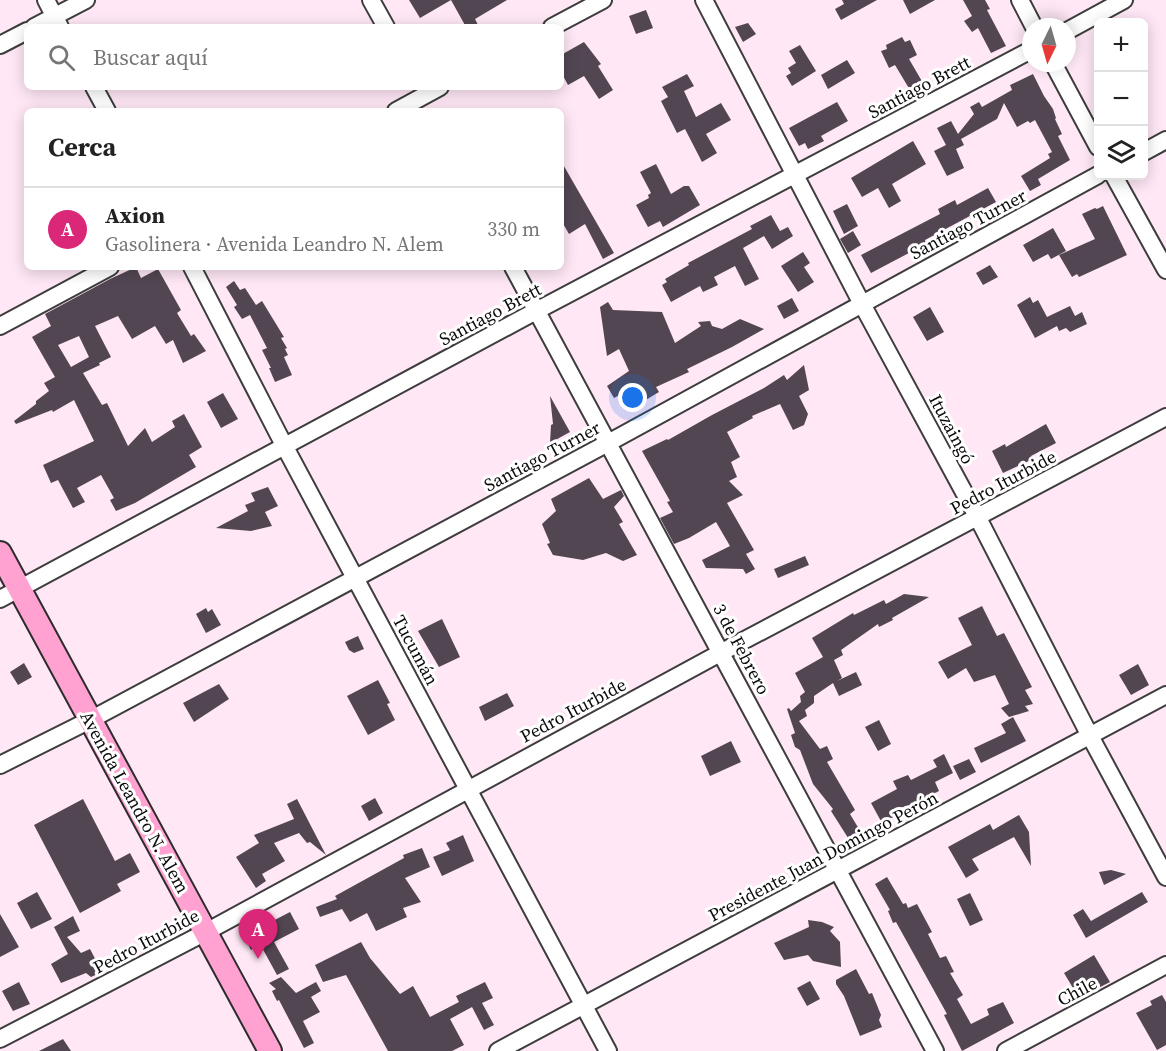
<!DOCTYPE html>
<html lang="es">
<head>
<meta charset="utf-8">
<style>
	:root { --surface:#fff; --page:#f2f2f2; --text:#222; --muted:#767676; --line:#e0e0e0; --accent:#db2777 }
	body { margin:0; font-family:"Source Serif 4",serif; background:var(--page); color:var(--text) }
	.controls { position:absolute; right:18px; top:18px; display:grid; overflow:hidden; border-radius:9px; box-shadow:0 3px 15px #0003 }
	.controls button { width:54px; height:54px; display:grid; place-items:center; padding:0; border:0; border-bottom:2px solid var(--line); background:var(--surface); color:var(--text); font:30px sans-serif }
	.compass { position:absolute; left:1022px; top:18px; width:54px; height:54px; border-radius:50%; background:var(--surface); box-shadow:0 3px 15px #0003; rotate:185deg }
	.you { position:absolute; left:633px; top:398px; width:21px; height:21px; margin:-15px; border:4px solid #fff; border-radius:50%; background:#1a73e8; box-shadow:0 0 0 9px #1a73e833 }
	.badge { display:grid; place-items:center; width:39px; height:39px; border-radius:50%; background:var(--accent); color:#fff; font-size:20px; font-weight:700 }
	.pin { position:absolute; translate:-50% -50px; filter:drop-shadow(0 2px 3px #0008) }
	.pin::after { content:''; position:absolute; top:32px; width:21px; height:18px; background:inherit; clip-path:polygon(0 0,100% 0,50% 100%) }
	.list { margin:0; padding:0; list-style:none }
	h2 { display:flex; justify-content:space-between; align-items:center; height:78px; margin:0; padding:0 24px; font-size:26px }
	h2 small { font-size:20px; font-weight:400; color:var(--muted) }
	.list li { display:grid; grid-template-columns:39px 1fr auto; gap:18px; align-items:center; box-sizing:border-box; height:84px; padding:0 24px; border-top:2px solid var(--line) }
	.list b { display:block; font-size:22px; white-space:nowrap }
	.list p { margin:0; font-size:20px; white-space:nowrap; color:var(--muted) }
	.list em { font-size:20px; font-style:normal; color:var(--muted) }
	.icon { flex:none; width:33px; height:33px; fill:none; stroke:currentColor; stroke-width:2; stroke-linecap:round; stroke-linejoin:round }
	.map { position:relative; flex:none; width:1166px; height:1051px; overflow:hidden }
	.search { position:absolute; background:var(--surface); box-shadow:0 3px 15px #0003; left:24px; top:24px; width:540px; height:66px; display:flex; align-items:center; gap:15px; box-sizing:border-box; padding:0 21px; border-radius:9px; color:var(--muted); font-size:22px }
	.panel { position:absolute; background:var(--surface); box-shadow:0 3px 15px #0003; left:24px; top:108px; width:540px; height:162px; border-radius:9px }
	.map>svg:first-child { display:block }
	.building { fill:#524652; fill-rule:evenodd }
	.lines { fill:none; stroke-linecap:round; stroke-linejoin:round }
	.minor-casing { stroke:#3d3d3d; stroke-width:20 }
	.secondary-casing { stroke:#2c2c2c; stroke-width:26 }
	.minor { stroke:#fff; stroke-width:16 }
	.secondary { stroke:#ffa2d2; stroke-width:22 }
	.labels { text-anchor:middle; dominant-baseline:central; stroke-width:6; stroke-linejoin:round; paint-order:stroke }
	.street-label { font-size:18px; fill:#0a0a0a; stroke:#fff }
</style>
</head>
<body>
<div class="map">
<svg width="1166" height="1051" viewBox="0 0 1166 1051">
	<rect width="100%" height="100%" fill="#ffe7f5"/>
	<!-- building -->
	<path class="building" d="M409,0H507L475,19L479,27H466L451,0L420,18Z
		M842,0H877L841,20L835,9L844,4Z
		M903,0H935L910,14Z
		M963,0H985L990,9L987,10L1006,46L991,53L978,28L972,32L964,21L972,16Z
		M646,10L653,28L636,34L629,16Z
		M748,23L756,34L743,42L735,27Z
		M902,37L905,42L910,40L917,55L909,59L923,83L910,90L895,65L889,68L881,51L887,49L886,45Z
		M584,42L601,64L598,66L613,90L599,99L584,76L568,85L561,72V55Z
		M800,45L816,71L792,86L786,76L791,73L788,68L796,63L789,51Z
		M847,60L855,73L828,89L821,75Z
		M687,74L694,86L684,91L696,117L721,103L731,120L706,134L717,153L702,162L685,129L677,133L661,101L668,97L662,87Z
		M1033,74L1044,96L1053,109L1056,118L1055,119L1062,134L1058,136L1070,160L1038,179L1041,185L1030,191L1021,176L1050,158L1048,154L1052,152L1035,120L1030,123L1028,121L1017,127L1004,103L997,119L961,139L964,145L956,149L964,168L947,176L934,151L946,145L937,128L951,121L958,134L974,114L970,107L979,102L982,107L1012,90L1010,85Z
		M837,102L848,121L821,136L824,141L808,149L805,143L799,146L789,128Z
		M913,141L926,164L892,184L901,201L889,208L878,188L862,197L851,178Z
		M561,161L614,253L603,259L585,224L569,234L561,220Z
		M656,164L671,194L684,186H689L700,205L663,227L660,221L648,227L636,205L649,198L648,195L651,193L640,172Z
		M988,188L996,202L925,240L926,244L871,273L861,255L940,214L938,209L955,200L957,205Z
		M847,204L858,226L844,234L833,211Z
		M1103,206L1127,255L1079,277L1077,274L1072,277L1059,255L1095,239L1082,214L1095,208L1097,209Z
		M771,215L780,231L788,227L793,236L772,249L764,236L743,248L759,279L745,286L735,266L714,277L718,285L703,292L700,286L671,302L662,285L667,282L665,279L689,265L688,263L752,229L750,226Z
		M1053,228L1066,251L1051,259L1048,254L1033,262L1023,245Z
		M853,231L861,245L848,253L840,239Z
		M803,252L810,263L804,267L814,282L798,292L781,266Z
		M990,265L998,277L983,285L976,273Z
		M136,267L141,278L158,269L181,310L177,313L191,336L194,334L206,351L183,363L173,340L166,344L155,326L132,339L118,316L95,326L111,357L99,363L100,365L83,373L102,405L107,403L128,446L145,428L152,442L175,427L172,421L184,414L202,447L189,455L196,467L135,503L116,511L110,500L114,498L101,475L77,488L85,502L73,508L58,480L51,483L43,465L94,441L74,400L53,412L52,410L16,424L14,421L36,404V401L49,391L44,383L55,377L32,337L51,326L45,314L110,279ZM79,336L89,357L71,367L58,345Z
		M234,281L240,290L245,288L256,305L262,301L284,337L281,338L287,348L285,349L288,355L284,357L292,375L275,382L269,368H271L262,350L267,348L250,315L242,319L234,307L237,305L226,287Z
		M1030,297L1033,303L1038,300L1047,317L1070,306L1075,316L1082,312L1087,324L1070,332L1066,328L1059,331L1057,326L1035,338L1017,305Z
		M792,298L799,311L784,319L777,306Z
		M608,302L613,310L662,312L675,343L701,326L698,322L710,321L712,326L722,329L740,319L764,329L732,347L687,369L689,372L656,387L659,392L639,404L631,389L614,398L607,386L629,371L619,349L607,356L600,307Z
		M930,307L944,332L927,341L913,317Z
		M804,365L809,390L799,396L808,414L804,425L793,430L780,404L752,416L753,418L727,432L740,457L731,462L737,477L729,481L743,495L727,503L754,550L746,554L755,569L746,574L743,569L706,568L702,560L730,546L716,522L689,538L674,544L660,518L673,512L667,502L670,501L642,451L667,439L668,440L712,415L764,388L784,375L787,380Z
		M223,393L238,419L221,428L207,402Z
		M550,396L570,432L550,443L551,425L553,424Z
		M1046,424L1056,443L1031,456L1033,459L1003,473L992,451L1005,444L1006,447Z
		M589,478L603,499L621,490L624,496L614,507L623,522L619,524L637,555L623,561L606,553L583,560L553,555L547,544L550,543L542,524L556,511L551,499Z
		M268,487L278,506L265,512L272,526L251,531L216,528L248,511L245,505L255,501L251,493Z
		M805,556L809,565L778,578L774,569Z
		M904,594L929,597L892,618L893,620L879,627L878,624L841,650L843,655L834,660L842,678L837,681L856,672L862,685L839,696L833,683L814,696V703L805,710L807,716L799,721L820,749L827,746L833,759L827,762L855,810L850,814L862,834L850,841L831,811L833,809L813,784L800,750L795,747L791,735L795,733L787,709L789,708L791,711L801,702L800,696L805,692L795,673L823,657L812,638L853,613L854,615L884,600L886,604Z
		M982,606L997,636L1004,633L1032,687L1025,690L1033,704L1025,706L1029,711L1009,717L1001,708L1009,704L995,675L974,682L966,668L948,679L938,662L972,645L958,618Z
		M206,608L208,612L212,609L221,625L206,633L196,614Z
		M442,619L460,657L439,667L418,631Z
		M358,636L364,649L354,653L349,650L345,642Z
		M24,663L32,677L18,685L10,672Z
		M1138,664L1149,685L1131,695L1119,675Z
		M378,680L390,703L387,704L395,720L368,735L347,696Z
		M219,684L229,699L194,722L183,703Z
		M507,693L514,706L485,721L479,707Z
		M1013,717L1026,741L981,763L974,748L1006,733L1001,724Z
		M879,720L891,744L878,751L865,727Z
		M731,741L741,762L710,776L701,756Z
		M944,754L953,773L935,782L939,791L921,800L923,802L891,810L895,816L882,823L871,803L897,789L893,781L908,775L911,780L937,767L933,760Z
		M969,759L976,772L960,780L953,766Z
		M375,798L383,813L369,821L361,806Z
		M83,799L115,861L130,853L140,872L117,884L121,891L80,913L34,825Z
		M297,799L326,855L310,842L307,843L299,833L274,843L285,861L262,874L266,881L256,888L236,857L259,843L254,835L294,819L287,804Z
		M1019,815L1029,832L1031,866L1014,837L972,859L979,870L966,878L948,847L990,824L993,830Z
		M463,835L474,861L442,876L433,857L450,850L446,843Z
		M422,848L430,867L405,878L421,902L403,908L407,917L376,931L367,913L350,922L342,909L320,917L316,907L337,899L335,896L404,858L403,855Z
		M1111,870L1126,874L1104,885L1099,872Z
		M887,877L903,904L906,903L908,908L917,904L932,932L928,934L940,958L946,956L954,972L950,973L963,995L957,999L971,1024L989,1015L987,1009L1003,1002L1014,1023L962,1051L944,1015L947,1014L896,922L893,923L888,911L890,910L875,884Z
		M37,892L52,919L31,929L17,903Z
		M1142,892L1148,902L1086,938L1073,915L1083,909L1091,921Z
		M970,893L983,920L970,926L957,899Z
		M290,912L299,929L274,942L289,969L277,975L260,944L251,950L244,936Z
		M0,914L19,947L0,957Z
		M73,916L80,931L67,937L81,953L90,949L102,972L91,977L86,973L61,983L51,964L68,954L54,927Z
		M808,920L822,922L834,927L830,931L840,942L841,967L813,961L808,955L784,960L774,943L809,927Z
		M361,942L370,958L400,994L413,986L430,1017L459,1002L456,996L485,982L493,998L482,1003L494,1025L484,1030L472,1007L450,1019L464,1045L452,1051H388L346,975L323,982L315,965Z
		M1094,955L1110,982L1079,998L1064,973Z
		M856,969L869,994L872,993L881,1015L879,1020L882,1027L860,1036L844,996L836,984V980Z
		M281,977L296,993L316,982L321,991L311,997L320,1012L303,1021L314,1043L304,1048L279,1000L277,1001L272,991L276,989L269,983Z
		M810,981L820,999L807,1006L797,988Z
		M19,982L30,1004L13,1011L2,991Z
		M1162,995L1166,1002V1045L1157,1050L1136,1013L1152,1005L1150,1001Z
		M63,1039L71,1051H39Z"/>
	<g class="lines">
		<defs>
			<path id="minor" d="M46,0L60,27
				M371,0L386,27
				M704,0L862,304L978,518L1090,736L1166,877
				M1020,0L1034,27
				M34,27L86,0
				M552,27L603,0
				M1067,31L1124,0
				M0,45L27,31
				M1053,63L1098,147
				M94,87L107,111
				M396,111L440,87
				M1144,152L1166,140
				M1114,176L1166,270
				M192,267L285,447L608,1051
				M513,267L935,1051
				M0,326L110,267
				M0,599L536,311L1031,50
				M0,765L90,720L608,443L1098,175
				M0,1039L206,932L722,652L1166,417
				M498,1051L1166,695
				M1006,1051L1166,965"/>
			<path id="secondary" d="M0,553L270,1051"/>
		</defs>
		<!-- minor casing -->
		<use href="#minor" class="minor-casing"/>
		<!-- secondary casing -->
		<use href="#secondary" class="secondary-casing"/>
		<!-- minor -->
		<use href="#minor" class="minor"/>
		<!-- secondary -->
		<use href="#secondary" class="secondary"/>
	</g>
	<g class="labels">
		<!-- street labels -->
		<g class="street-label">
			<text transform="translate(919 87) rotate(-28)">Santiago Brett</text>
			<text transform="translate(968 224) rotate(-28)">Santiago Turner</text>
			<text transform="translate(490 314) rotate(-28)">Santiago Brett</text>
			<text transform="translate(952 429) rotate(62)">Ituzaingó</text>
			<text transform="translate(542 456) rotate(-28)">Santiago Turner</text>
			<text transform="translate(1003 482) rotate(-28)">Pedro Iturbide</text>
			<text transform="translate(742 649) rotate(62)">3 de Febrero</text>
			<text transform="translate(416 650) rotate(62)">Tucumán</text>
			<text transform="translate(573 710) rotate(-28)">Pedro Iturbide</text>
			<text transform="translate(135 802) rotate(61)">Avenida Leandro N. Alem</text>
			<text transform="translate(823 856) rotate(-28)">Presidente Juan Domingo Perón</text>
			<text transform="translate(146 941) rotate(-28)">Pedro Iturbide</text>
			<text transform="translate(1077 991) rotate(-28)">Chile</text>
		</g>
	</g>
</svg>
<div class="controls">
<button>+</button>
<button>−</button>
<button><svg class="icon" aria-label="layers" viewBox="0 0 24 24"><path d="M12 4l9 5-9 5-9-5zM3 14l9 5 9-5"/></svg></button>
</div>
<svg class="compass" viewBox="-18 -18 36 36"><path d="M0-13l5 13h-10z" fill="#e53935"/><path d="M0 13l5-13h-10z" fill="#767676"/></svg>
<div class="you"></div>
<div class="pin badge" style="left:258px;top:959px">A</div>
<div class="search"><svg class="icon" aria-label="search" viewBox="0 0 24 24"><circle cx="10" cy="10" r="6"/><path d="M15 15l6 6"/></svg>Buscar aquí</div>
<section class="panel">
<h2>Cerca<small></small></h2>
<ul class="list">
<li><span class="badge">A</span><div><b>Axion</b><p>Gasolinera · Avenida Leandro N. Alem</p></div><em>330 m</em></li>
</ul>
</section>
</div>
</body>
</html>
